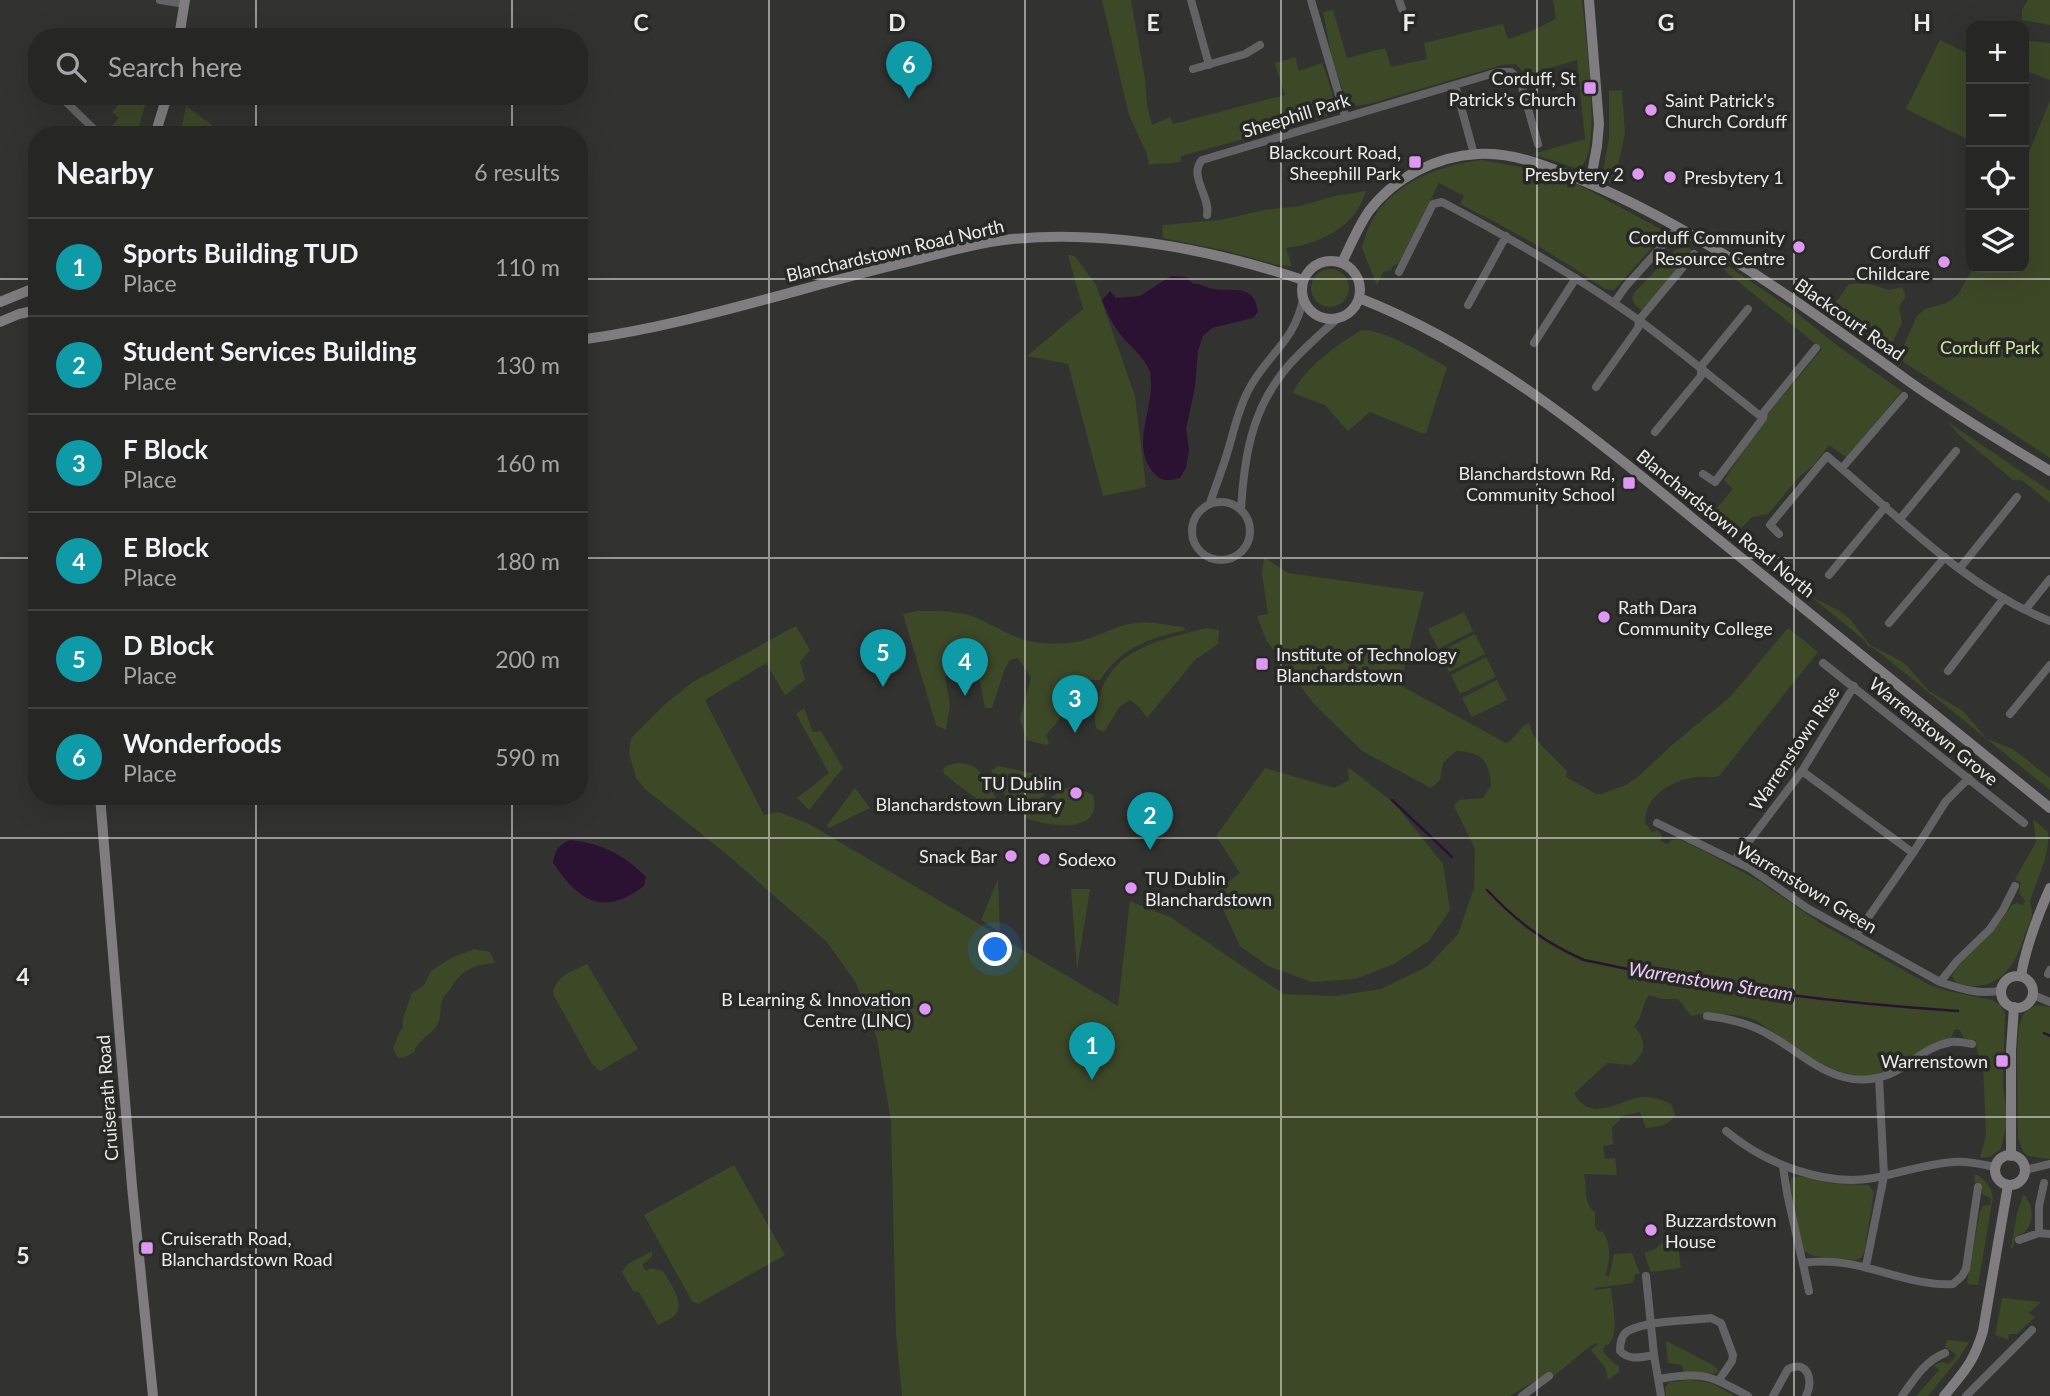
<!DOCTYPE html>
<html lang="en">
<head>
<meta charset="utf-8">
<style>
	:root { --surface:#262624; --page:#2e2e2c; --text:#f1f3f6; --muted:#a4a5a6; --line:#424341; --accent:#b45309 }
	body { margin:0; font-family:Lato,sans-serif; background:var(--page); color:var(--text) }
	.controls { position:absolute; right:21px; top:21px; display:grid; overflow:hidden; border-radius:14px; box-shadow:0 7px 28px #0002 }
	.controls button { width:63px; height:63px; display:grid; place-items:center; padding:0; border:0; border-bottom:2px solid var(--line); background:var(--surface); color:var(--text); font:35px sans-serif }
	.you { position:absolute; left:996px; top:950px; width:24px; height:24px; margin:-18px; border:5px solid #fff; border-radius:50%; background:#1a73e8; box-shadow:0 0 0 10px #1a73e833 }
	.badge { display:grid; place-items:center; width:46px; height:46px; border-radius:50%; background:var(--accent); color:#fff; font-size:23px; font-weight:700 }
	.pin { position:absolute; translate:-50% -58px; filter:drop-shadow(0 2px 4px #0008) }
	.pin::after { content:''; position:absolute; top:37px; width:24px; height:21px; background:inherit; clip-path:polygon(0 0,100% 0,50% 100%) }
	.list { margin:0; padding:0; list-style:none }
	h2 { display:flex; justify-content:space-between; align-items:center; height:91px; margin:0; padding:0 28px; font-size:30px }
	h2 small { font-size:23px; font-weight:400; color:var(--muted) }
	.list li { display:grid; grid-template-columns:46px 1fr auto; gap:21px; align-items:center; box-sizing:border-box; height:98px; padding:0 28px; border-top:2px solid var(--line) }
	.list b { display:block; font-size:26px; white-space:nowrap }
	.list p { margin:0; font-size:23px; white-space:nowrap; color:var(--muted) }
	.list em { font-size:23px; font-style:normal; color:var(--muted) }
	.icon { flex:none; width:38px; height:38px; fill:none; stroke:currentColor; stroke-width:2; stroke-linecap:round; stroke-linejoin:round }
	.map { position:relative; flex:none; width:2050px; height:1396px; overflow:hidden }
	.search { position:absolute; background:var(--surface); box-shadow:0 7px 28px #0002; left:28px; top:28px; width:560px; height:77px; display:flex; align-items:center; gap:18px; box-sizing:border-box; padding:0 24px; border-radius:28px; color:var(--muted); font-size:26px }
	.panel { position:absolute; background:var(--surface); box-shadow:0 7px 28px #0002; left:28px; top:126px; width:560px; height:679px; border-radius:28px }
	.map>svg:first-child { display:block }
	.green { fill:#3d4827 }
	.water { fill:#2b1232 }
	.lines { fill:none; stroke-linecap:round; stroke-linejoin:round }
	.stream { stroke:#2b1232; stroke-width:2.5 }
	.street { stroke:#636264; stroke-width:8 }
	.secondary { stroke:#7f7d7f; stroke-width:10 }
	.grid { fill:none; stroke:#ebebe9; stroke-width:2; stroke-opacity:0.55 }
	.poi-dot { fill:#de98f3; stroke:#282926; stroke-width:2.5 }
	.labels { text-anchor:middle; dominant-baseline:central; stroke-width:7; stroke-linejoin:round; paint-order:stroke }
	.poi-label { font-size:18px; fill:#ebebe9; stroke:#282926; text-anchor:end }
	.street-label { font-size:18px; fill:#ebebe9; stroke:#282926 }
	.park-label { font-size:18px; fill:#cde6a0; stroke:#282926 }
	.water-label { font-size:19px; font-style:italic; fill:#efcafb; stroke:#282926 }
	.grid-label { font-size:23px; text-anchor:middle; font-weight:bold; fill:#ebebe9; stroke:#282926; stroke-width:7; stroke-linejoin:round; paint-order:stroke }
</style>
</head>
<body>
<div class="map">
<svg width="2050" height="1396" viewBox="0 0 2050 1396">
	<rect width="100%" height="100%" fill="#323330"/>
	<!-- green -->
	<path class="green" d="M1102,0H1131L1145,79L1147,105L1152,125L1170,117L1173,124L1285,95L1275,63L1295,57L1299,71L1322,63C1326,75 1340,105 1330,114C1328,116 1322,118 1319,119L1181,156L1180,162C1169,165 1159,162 1149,165L1147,154L1129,115Z
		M1553,0H1582C1585,32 1602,145 1582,166L1575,168L1533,154L1585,139L1577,60L1529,74L1522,71L1516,64L1502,65L1369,104L1353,106L1346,101L1332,58L1323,12L1333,10L1347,58L1385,48L1391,67L1427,59L1424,43L1503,24L1508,39L1531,31L1556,19Z
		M2028,0H2050V25L2022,20V10Z
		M1940,40L1971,55V141L1906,109Z
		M2024,40L2050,43V80L2024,70Z
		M1622,90L1625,133L1614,185L1606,180L1603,172L1609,138V91Z
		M126,96H148L136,135H117L108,130L119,118L112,112Z
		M2050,101V458L1898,358L1917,316L1925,309L1946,303L1957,296L1973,268H2024V164Z
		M186,106L211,124L214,135H180Z
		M1482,160L1521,167L1570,180L1666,232L1615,289L1614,290L1605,289C1558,257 1511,229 1460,204L1464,196L1439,183L1399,263L1393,266L1391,270L1383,272L1377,285L1362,248C1365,237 1368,227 1374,217C1396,182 1442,164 1482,160Z
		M1366,191C1356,227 1320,244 1286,248L1292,266L1277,265L1223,250L1163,238L1162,225L1221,220L1264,210L1300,206L1335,196Z
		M1687,247L1692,250L1643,311L1635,305L1632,298L1634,293L1675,250Z
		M1068,255L1075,256L1096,285L1135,396L1146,487L1103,496L1068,364L1027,356L1083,309Z
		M1713,256L1793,310L1839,347L1902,391L1847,458L1829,445L1813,466L1800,476L1768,514L1752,517L1740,529V532L1747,538L1756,552L1777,561L1795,576L1812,597L1838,610L1851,620L1870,645L1901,661L1908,667L1929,691L1963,711L1987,739L2013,749L2050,778V790L1875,649L1868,646L1864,640L1797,585L1786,571L1767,563L1753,553L1751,548L1728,530L1724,518L1714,511L1733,489L1724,480L1771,410L1822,349L1725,271L1711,258Z
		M1311 288a19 19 0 1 1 38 0a19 19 0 1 1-38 0Z
		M1866,283L1889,290L1902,287C1909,300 1903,297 1899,308L1902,323L1890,348L1876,345L1829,312L1849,284Z
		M1362,330C1389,331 1423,354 1447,367L1426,433H1421L1370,412L1348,431L1325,405L1293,393C1304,368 1339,343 1362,330Z
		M1948,422L2050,491V503L2022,480H2013L1959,435Z
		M1264,557L1288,573L1424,592L1400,685L1506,743C1516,739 1519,727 1529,723L1533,734L1543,747L1567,771L1566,777L1596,794H1601L1626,785L1640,775L1671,746L1730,697L1788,628L1818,652L1719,776C1711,778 1704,776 1696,777C1671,781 1645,795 1645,823L1652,832L1658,830L1662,836L1660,841L1668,844L1672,840L1679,839L1704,851L1759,881L1820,923L1930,985L1948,991L1992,1000L1999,1004L2005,1013L2003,1086L2006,1107V1126L2001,1149L1990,1157L1980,1158L1986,1135L1983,1063L1977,1052L1976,1040L1964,1039L1960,1030L1955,1029L1951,1038C1927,1048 1905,1068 1879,1074C1837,1082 1806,1053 1773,1032C1767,1029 1761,1023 1755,1020C1738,1013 1708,1013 1691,1016L1678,999H1662L1649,995C1641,1007 1644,1015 1634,1026C1647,1041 1647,1053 1631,1065L1607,1063L1574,1094C1593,1125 1620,1098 1644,1097C1653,1097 1663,1100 1671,1104L1675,1114C1670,1126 1658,1127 1646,1128L1640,1112L1621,1116L1620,1120L1612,1127L1613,1144L1603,1146L1605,1159L1615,1158L1617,1175L1584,1174C1587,1187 1583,1204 1595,1212V1227L1598,1231L1603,1232C1611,1244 1611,1262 1605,1275L1609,1277L1614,1254L1632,1253L1640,1274H1635L1633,1283L1594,1288V1290L1611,1288C1612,1304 1620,1333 1608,1345H1605L1603,1352C1609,1357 1611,1362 1619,1366V1372L1608,1380L1606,1369L1591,1350L1598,1344L1597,1343L1589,1347L1554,1376C1540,1377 1522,1388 1510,1396H902L896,1334L891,1121L877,1039L856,983L827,942L724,852L645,789L636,778L629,753L631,738L665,704L693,682L796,626L810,650L800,662L805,680L785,695L766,663L705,700L764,815L779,812L809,824L1118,1006L1130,901L1170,917L1284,994L1336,996L1381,989L1428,966L1458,934L1474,888L1475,849L1454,806L1459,800L1483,798L1491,786C1489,760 1482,752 1456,751L1443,763L1440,780L1431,788L1362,751L1313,703L1266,640L1257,616L1268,614L1262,574Z
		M917,611C939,611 961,610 981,620C1001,629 1019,642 1041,643C1055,644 1071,644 1084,640C1102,635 1117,625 1136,623C1152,621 1168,625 1184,627L1185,630C1148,639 1122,647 1100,680C1088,680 1069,680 1064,693C1060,702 1063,713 1058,721C1055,726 1050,730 1046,735L1049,743L1046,745L1026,740L1020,719L1031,677L1018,658L1010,660L1005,668L992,708H985L976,661L968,656L959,658L956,666L945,677L950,705L946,730L936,725L903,614Z
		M1464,612L1473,631L1438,649L1428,629Z
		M1207,628L1219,630L1218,644L1195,660L1147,718L1140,708L1130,700L1120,706L1104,732L1097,729C1093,721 1096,712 1098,703C1109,648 1160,640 1207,628Z
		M1475,634L1485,654L1449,672L1439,652Z
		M1486,657L1496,677L1460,694L1451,675Z
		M1497,680L1507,700L1472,717L1462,698Z
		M804,708L813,732L821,731L843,768L809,810L797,798L829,773L796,714Z
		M957,763C983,764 983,778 996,798V802L991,805L978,800L944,774L943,770L946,766Z
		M998,766L1051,777L1055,782C1045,798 1030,809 1011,805L991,771Z
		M1348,767L1395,804L1443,864L1450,910L1429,941L1394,964L1355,979L1312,982L1268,966L1240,946L1215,892L1240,873L1216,836L1265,768L1334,788L1349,780Z
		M1073,786L1093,795C1104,836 1047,826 1025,818V814C1044,808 1055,790 1073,786Z
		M855,788L870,808L829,828L827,825Z
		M2033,819L2048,832C2050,855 2038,877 2031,898C2029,905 2032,907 2032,914C2032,920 2027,928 2025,934C2015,968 1997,995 1956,983L1952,976L1956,968L1994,930L2012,905L2017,903L2023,905L2025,901L2019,893L2021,883L2015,879L2036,842Z
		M998,879L1000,932L981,920Z
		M1071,889H1090L1077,969Z
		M474,949L490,952L495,963C474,965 463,969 452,986C448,993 442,996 441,1005C440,1014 441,1019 436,1027C429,1036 417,1041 414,1052L405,1057L398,1058L393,1049L399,1033L403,1028C401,1015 409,1007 411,994L424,985L431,971L451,958Z
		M587,964L638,1049L600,1071L592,1064L553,994C554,976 573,971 587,964Z
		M2036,1005L2050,1007V1159L2028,1156L2022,1150L2018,1136L2017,1050L2019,1026L2024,1013Z
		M734,1165L785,1255L698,1304L692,1301L644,1215Z
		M1975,1174C1985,1178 1991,1187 1993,1197L1978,1285L1968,1284L1967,1281L1980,1211L1983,1206L1990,1205L1991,1198L1982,1194L1981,1184L1974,1182Z
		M1799,1176L1836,1184L1869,1185L1874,1193L1864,1253L1861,1258L1856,1260L1814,1256L1804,1251L1789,1186L1791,1179Z
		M2023,1195L2026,1196V1199C2034,1205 2033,1222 2026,1231C2024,1234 2019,1234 2017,1237C2014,1240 2014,1244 2013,1248H2011L2017,1214Z
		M1666,1239L1678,1246L1681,1268L1651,1272L1644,1253L1655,1249Z
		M652,1251V1257L642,1265L646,1271L651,1268L663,1271C669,1282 688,1305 673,1317C669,1320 663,1322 658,1325L639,1292L633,1291L622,1272L628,1264Z
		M2002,1298L2041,1302L2029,1313L2035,1317L2017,1334H2009L2008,1340L1995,1335Z
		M1947,1340L1969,1342L1959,1358L1928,1396H1916L1939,1370L1934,1365L1942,1362L1949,1364L1957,1355L1945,1347Z
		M1666,1341L1715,1366L1719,1371L1714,1374L1684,1372L1682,1365L1668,1363Z
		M1690,1380L1711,1383L1735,1396H1666L1665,1388L1669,1382Z"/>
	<!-- water -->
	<path class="water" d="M1171,276L1187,277L1193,284C1201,283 1206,288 1214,289C1233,292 1254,283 1258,312L1253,318L1212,328L1203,336L1198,351L1195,387L1186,429L1189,450L1186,468L1180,478C1168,481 1160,482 1152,471C1132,443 1152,413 1151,383C1150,379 1151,375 1150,372C1145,357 1129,346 1120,334C1112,324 1107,312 1102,300L1110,291L1116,298L1140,296Z
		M570,840C601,843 625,855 646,877L644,886C602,918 579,900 553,863C555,849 559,845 570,840Z"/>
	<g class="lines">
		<!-- stream -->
		<path class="stream" d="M1392,800L1452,857
			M1487,890C1516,921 1545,943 1584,960C1708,987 1832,1003 1958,1011
			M2044,1033L2050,1036"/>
		<!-- street -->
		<path class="street" d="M160,0L185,4
			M1191,0L1209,65
			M1311,0L1345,116
			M1399,0L1402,9
			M1193,69L1245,54L1260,45
			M1455,85L1474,154
			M63,96L66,102L100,135
			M1207,215C1211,197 1188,176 1202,160L1498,72H1511L1520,80L1538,144
			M1399,272L1433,204L1442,202C1510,238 1577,276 1640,321C1682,352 1722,386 1763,418
			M1614,303L1626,286L1678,228
			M1468,305L1506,236
			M1534,343L1576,278
			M1596,387L1638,328L1639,320L1694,254
			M1655,432L1701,376V369L1703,364L1748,309
			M1842,468L1904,396
			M1703,474L1715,482L1763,418L1764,412L1816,348
			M1192 531a29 29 0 1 1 58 0a29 29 0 1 1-58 0Z
			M1210,503C1215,488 1221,473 1226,457C1233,435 1237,412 1248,391C1266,355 1295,342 1303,299
			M1241,510C1244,459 1251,412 1284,371C1300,351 1321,334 1339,317
			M1900,519L1956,451
			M1779,534L1770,525L1827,456C1896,514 1965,588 2050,621
			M1960,568L2017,497
			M1829,575L1886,506
			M2025,610L2050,579
			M1889,623L1945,557
			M1823,663L2024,823
			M1948,671L2004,598
			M2010,714L2050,665
			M1802,771L1913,853
			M1657,823L1751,869L1807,908L1940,982C1958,988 1982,996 2001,990
			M1734,861L1802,771L1854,686
			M1856,935L1913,853L1946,801L1969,778
			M2048,974L2050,970
			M1940,982L1957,961L1990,929L2003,910L2015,886
			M2033,995L2050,1002
			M1707,1016C1731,1019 1752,1024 1773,1037C1799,1052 1822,1075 1853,1079C1902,1084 1913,1049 1951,1042C1958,1041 1965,1043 1972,1044
			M1726,1131C1764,1163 1824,1187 1874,1178C1900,1173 1926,1164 1953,1162C1967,1161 1981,1164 1995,1167
			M1783,1167L1787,1193L1809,1291
			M2025,1170L2050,1164
			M2039,1233V1206L2044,1183
			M2019,1240L2039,1233L2050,1234
			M1803,1263C1858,1254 1903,1287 1953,1284L1962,1276L1966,1269L1978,1187
			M1866,1266L1884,1176L1879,1078
			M1646,1276L1654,1355L1661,1396
			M1654,1355C1641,1357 1630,1361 1620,1351C1620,1343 1621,1335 1628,1331C1649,1320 1687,1321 1711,1318L1721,1323L1733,1355L1732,1361L1719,1380
			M1659,1379C1702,1371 1711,1376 1748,1396
			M1522,1396L1549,1376
			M1773,1396L1788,1369C1808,1359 1814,1381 1806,1396
			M1902,1396C1914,1379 1925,1361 1945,1353
			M1966,1396L2032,1330"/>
		<!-- secondary -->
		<path class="secondary" d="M1589,0L1599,124L1597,146L1590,184
			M179,37L185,0
			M155,135L167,96
			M1302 290a29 29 0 1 1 58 0a29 29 0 1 1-58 0Z
			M1342,263C1350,246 1358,227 1369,211C1394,178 1436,156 1478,154C1513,152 1547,166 1579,179C1698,228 1804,306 1907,380C1953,413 2002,442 2050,471
			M1359,298C1493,350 1603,445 1713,535C1825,626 1937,717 2050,808
			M0,302L37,287
			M0,322L19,314L37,310
			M579,340C690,325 795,289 903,263C939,254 975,243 1012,239C1111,230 1210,249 1303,280
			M100,796L132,1186L153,1396
			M2021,976C2026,946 2037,917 2050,888
			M2001 992a16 16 0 1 1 32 0a16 16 0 1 1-32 0Z
			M1995 1170a15 15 0 1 1 30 0a15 15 0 1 1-30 0Z
			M2011,1156V1050L2014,1007
			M1944,1396C1964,1372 1974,1362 1983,1331L2008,1185"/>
	</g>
	<!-- grid -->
	<path class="grid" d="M256,0V37M512,0V37M769,0V1396M1025,0V1396M1281,0V1396M1537,0V1396M1794,0V1396M256,96V135M512,96V135M0,279H37M579,279H2050M0,558H37M579,558H2050M256,796V1396M512,796V1396M0,838H2050M0,1117H2050"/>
	<!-- markers -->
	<g class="poi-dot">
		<rect x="1583" y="81" width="14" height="14" rx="3.5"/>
		<circle cx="1651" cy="110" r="7"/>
		<rect x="1408" y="155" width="14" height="14" rx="3.5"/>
		<circle cx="1638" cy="174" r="7"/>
		<circle cx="1670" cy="177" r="7"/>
		<circle cx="1799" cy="247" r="7"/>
		<circle cx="1944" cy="262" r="7"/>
		<rect x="1622" y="476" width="14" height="14" rx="3.5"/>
		<circle cx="1604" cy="617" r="7"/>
		<rect x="1255" y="657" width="14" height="14" rx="3.5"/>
		<circle cx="1076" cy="793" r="7"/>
		<circle cx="1011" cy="856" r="7"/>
		<circle cx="1044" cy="859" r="7"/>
		<circle cx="1131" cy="888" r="7"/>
		<circle cx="925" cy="1009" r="7"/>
		<rect x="1995" y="1054" width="14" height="14" rx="3.5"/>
		<circle cx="1651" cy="1230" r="7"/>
		<rect x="140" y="1241" width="14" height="14" rx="3.5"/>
	</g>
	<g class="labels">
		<!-- poi labels -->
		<g class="poi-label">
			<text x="1576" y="78">Corduff, St<tspan x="1576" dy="21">Patrick’s Church</tspan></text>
			<text x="1665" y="100" text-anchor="start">Saint Patrick's<tspan x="1665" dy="21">Church Corduff</tspan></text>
			<text x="1401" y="152">Blackcourt Road,<tspan x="1401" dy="21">Sheephill Park</tspan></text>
			<text x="1624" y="174">Presbytery 2</text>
			<text x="1684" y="177" text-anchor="start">Presbytery 1</text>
			<text x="1785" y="237">Corduff Community<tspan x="1785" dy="21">Resource Centre</tspan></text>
			<text x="1930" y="252">Corduff<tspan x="1930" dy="21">Childcare</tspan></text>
			<text x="1615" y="473">Blanchardstown Rd,<tspan x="1615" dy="21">Community School</tspan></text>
			<text x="1618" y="607" text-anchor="start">Rath Dara<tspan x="1618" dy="21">Community College</tspan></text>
			<text x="1276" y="654" text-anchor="start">Institute of Technology<tspan x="1276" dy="21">Blanchardstown</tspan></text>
			<text x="1062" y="783">TU Dublin<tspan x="1062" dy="21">Blanchardstown Library</tspan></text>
			<text x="997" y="856">Snack Bar</text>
			<text x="1058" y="859" text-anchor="start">Sodexo</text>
			<text x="1145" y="878" text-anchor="start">TU Dublin<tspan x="1145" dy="21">Blanchardstown</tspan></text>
			<text x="911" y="999">B Learning &amp; Innovation<tspan x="911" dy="21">Centre (LINC)</tspan></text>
			<text x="1988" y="1061">Warrenstown</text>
			<text x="1665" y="1220" text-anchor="start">Buzzardstown<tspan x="1665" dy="21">House</tspan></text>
			<text x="161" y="1238" text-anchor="start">Cruiserath Road,<tspan x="161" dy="21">Blanchardstown Road</tspan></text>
		</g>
		<!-- street labels -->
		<g class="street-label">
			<text transform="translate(1296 115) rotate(-17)">Sheephill Park</text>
			<text transform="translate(895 250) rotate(-13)">Blanchardstown Road North</text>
			<text transform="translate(1850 319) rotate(35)">Blackcourt Road</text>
			<text transform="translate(1726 523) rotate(39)">Blanchardstown Road North</text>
			<text transform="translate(1934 731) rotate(39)">Warrenstown Grove</text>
			<text transform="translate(1794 748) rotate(-56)">Warrenstown Rise</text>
			<text transform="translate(1807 887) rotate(31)">Warrenstown Green</text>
			<text transform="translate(107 1098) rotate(-94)">Cruiserath Road</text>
		</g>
		<!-- park labels -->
		<g class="park-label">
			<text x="1990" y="347">Corduff Park</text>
		</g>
		<!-- water labels -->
		<g class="water-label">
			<text transform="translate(1711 981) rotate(9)">Warrenstown Stream</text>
		</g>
	</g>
	<g class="grid-label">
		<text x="641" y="31">C</text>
		<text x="897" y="31">D</text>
		<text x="1153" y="31">E</text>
		<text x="1409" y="31">F</text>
		<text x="1666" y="31">G</text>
		<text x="1922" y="31">H</text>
		<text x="23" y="985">4</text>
		<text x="23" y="1264">5</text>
	</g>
</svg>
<div class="controls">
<button>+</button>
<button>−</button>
<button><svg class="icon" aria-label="locate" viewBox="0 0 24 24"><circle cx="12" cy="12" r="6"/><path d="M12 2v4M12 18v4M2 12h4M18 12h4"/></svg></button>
<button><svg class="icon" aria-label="layers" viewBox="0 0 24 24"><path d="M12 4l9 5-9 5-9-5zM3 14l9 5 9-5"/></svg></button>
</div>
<div class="you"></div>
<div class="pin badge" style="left:1092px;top:1080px;background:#0f9aa8">1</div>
<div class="pin badge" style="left:1150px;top:850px;background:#0f9aa8">2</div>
<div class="pin badge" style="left:1075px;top:733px;background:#0f9aa8">3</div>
<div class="pin badge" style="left:965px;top:696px;background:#0f9aa8">4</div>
<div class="pin badge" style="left:883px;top:687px;background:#0f9aa8">5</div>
<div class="pin badge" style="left:909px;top:99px;background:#0f9aa8">6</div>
<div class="search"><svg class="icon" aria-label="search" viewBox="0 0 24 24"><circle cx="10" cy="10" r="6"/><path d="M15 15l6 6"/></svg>Search here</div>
<section class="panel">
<h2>Nearby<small>6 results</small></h2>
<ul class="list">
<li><span class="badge" style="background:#0f9aa8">1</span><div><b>Sports Building TUD</b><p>Place</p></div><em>110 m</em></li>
<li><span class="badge" style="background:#0f9aa8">2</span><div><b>Student Services Building</b><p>Place</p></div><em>130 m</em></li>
<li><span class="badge" style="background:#0f9aa8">3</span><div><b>F Block</b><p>Place</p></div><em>160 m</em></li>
<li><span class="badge" style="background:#0f9aa8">4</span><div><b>E Block</b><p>Place</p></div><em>180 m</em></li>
<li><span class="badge" style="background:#0f9aa8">5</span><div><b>D Block</b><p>Place</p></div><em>200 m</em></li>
<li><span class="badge" style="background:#0f9aa8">6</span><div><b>Wonderfoods</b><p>Place</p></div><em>590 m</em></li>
</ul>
</section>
</div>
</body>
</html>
